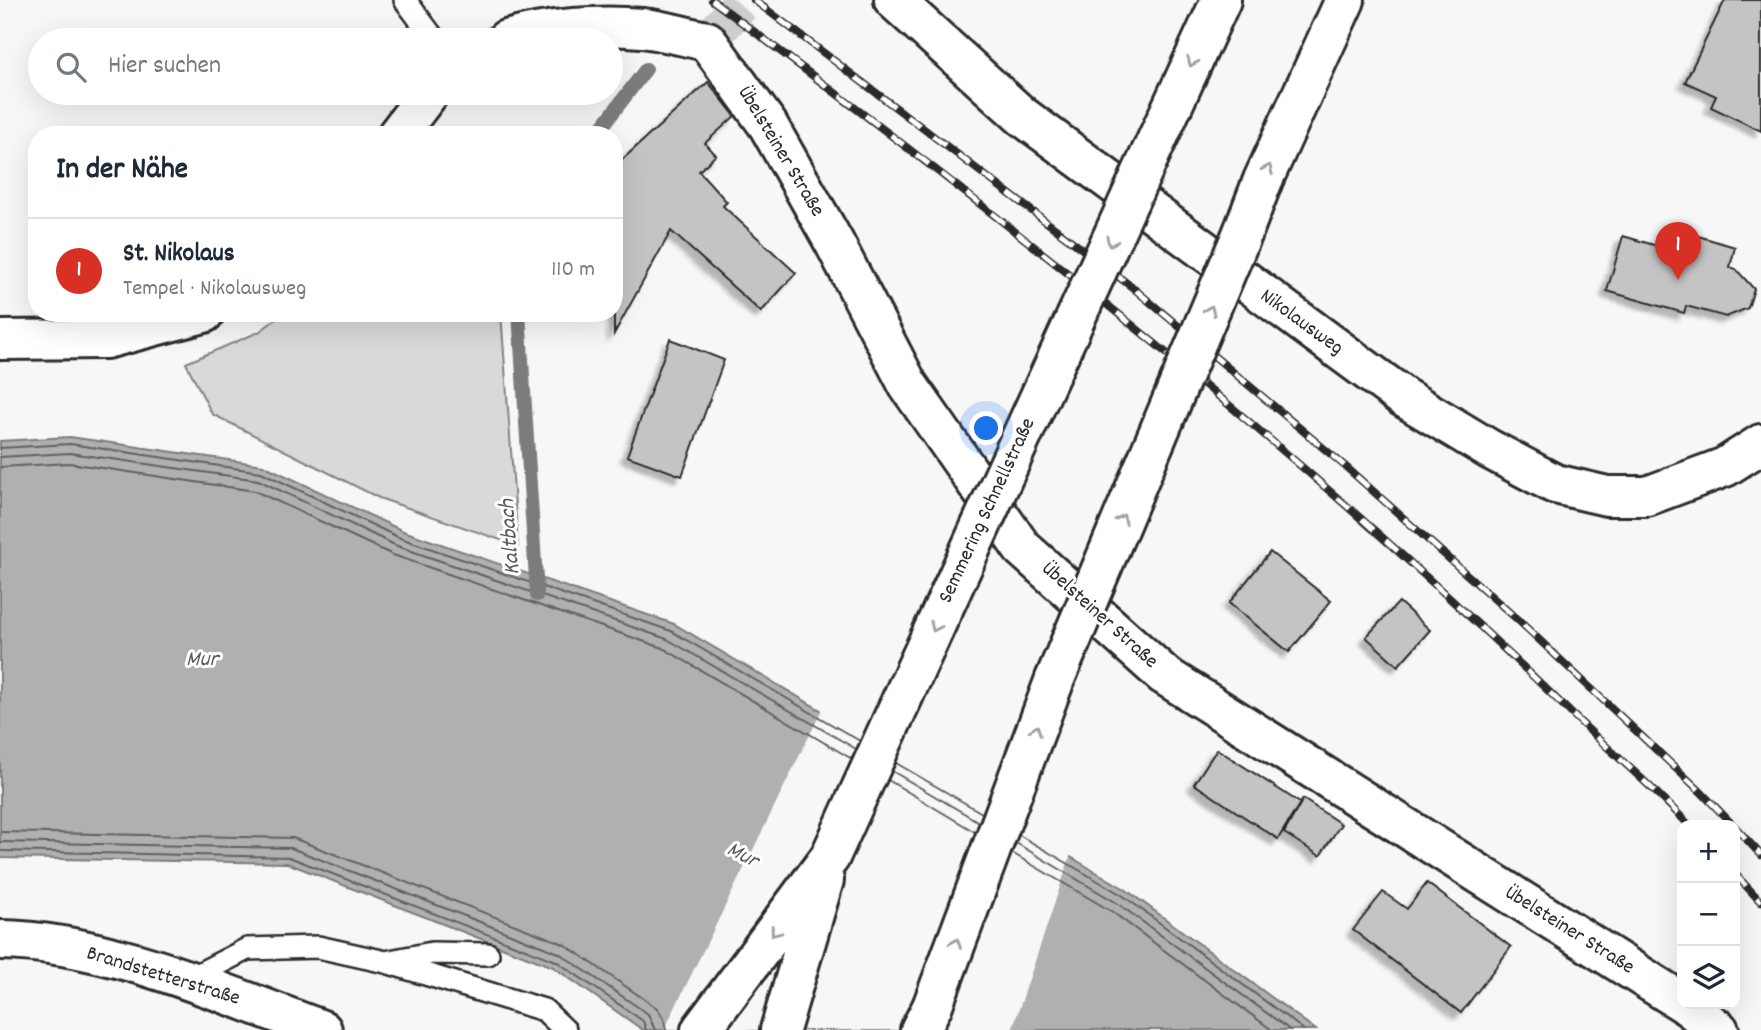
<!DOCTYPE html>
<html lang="de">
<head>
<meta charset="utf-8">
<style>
	:root { --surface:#fff; --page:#f2f2f3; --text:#1f2937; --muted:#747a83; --line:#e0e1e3; --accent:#d93025 }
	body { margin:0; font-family:Dekko,sans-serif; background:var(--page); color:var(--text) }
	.controls { position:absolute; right:21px; bottom:21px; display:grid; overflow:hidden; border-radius:14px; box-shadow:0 7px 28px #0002 }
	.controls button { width:63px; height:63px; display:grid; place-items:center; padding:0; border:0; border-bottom:2px solid var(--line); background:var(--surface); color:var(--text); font:35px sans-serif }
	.you { position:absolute; left:987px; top:429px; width:24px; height:24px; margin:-18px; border:5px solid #fff; border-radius:50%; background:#1a73e8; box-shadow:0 0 0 10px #1a73e833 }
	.badge { display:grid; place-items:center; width:46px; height:46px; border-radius:50%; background:var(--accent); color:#fff; font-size:23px; font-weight:700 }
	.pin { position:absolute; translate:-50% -58px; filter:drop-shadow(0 2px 4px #0008) }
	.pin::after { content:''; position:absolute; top:37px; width:24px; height:21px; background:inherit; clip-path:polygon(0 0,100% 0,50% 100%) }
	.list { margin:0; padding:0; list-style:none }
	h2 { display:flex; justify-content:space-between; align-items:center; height:91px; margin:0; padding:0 28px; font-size:30px }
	h2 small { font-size:23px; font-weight:400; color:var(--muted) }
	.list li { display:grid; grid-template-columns:46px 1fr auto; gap:21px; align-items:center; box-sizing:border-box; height:105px; padding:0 28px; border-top:2px solid var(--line) }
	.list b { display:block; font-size:26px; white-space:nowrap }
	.list p { margin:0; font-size:23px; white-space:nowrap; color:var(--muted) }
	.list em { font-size:23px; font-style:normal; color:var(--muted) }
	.icon { flex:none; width:38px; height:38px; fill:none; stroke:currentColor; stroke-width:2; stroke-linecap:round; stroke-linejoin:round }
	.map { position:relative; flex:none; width:1761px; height:1030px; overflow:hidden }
	.search { position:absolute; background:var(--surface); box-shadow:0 7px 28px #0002; left:28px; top:28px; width:595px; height:77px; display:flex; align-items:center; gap:18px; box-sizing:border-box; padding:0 24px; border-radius:38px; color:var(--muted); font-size:26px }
	.panel { position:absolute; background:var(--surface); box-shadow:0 7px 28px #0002; left:28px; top:126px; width:595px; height:196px; border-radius:28px }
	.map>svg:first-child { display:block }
	.green { fill:#d9d9d9; stroke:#828282; stroke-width:2 }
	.water { fill:#b0b0b0; stroke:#7b7b7b; stroke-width:2 }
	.pier { fill:#f7f7f7 }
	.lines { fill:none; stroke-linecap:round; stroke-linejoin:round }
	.shore { stroke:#606060; stroke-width:2 }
	.stream { stroke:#7b7b7b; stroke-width:14 }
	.building { fill:#c4c4c4; stroke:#2b2b2b; stroke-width:2; filter:url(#shadow) }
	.minor-tunnel { stroke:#cecece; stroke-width:38; stroke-dasharray:38 19; stroke-linecap:butt }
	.service-casing { stroke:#2b2b2b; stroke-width:26 }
	.minor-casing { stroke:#2b2b2b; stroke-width:44 }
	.motorway-casing { stroke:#2b2b2b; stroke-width:44 }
	.service { stroke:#fff; stroke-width:21 }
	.minor { stroke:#fff; stroke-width:38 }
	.motorway { stroke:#fff; stroke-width:38 }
	.rail-casing { stroke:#2b2b2b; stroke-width:8 }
	.rail { stroke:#fff; stroke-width:5; stroke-dasharray:16; stroke-linecap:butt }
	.motorway-bridge-casing { stroke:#2b2b2b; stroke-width:44; stroke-linecap:butt }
	.motorway-bridge { stroke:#fff; stroke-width:38 }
	.oneway { stroke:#a0a0a0 }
	.labels { text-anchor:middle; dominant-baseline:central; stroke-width:6; stroke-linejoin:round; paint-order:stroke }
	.street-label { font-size:21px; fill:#2b2b2b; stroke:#fff }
	.water-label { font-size:23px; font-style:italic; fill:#5a5a5a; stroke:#fff }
</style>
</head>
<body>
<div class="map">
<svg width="1761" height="1030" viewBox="0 0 1761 1030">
	<defs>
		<filter id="shadow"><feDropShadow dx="-6" dy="6" stdDeviation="2" flood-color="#0004"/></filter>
	</defs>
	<rect width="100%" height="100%" fill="#f7f7f7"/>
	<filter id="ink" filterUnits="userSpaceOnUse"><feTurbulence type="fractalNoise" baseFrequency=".0143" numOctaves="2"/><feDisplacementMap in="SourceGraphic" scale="14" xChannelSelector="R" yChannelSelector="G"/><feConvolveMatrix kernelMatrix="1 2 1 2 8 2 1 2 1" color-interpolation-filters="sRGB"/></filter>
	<g filter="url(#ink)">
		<!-- green -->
		<path class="green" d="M284,313H501L518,546L379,498L212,414L186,363L259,332Z"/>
		<!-- water -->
		<path class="water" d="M70,437L263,465L403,531L674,624L1125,889L1316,1030H643L553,967L287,863L0,858V441Z"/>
		<!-- pier -->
		<path class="pier" d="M823,708L1071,854L1012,1030H664Z"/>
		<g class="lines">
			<!-- shore -->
			<path class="shore" d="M0,448L70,444L261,472L400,538L671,631L860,741
				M0,457L70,453L258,480L397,546L667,639L856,749
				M0,467L69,463L255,491L393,555L663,648L852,759
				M896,763L982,813
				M892,771L979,822
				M888,780L975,832
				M0,832L293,838L564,944L657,1008L664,1019L666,1030
				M1019,835L1122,895L1304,1030
				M0,842L291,848L559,953L648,1014L655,1030
				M1016,843L1117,903L1290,1030
				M0,851L289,857L556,961L643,1021L646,1030
				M1012,853L1111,911L1272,1030"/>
			<!-- stream -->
			<path class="stream" d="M596,135L646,69
				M519,313L537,595"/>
		</g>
		<!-- building -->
		<path class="building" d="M1725,0H1761V131L1711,107L1716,96L1685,82Z
			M708,82L735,116L705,143L716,155L699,171L727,202L723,206L796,273L761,312L671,231L614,334V167Z
			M1623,236L1692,256L1698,236L1735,247L1730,267L1736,269L1754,289L1748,308L1726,317L1686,306L1684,313L1607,291Z
			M670,339L724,360L682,476L627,456Z
			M1270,552L1331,601L1289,652L1229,603Z
			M1399,602L1430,630L1398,666L1366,637Z
			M1217,749L1300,803L1278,839L1194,784Z
			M1303,799L1341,824L1320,856L1284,833Z
			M1427,883L1511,947L1461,1013L1353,930L1383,892L1407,909Z"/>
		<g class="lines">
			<!-- minor-tunnel -->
			<path class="minor-tunnel" d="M715,33L745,0"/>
			<defs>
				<path id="service" d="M405,0L435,40
					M390,961L432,953L488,954
					M187,980L247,949L318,947L386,962L544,1010L565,1030"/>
				<path id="minor" d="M894,0L1022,116L1403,397L1489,449L1555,484L1607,496H1647L1725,467L1761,444
					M506,40C549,28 598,24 642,28C663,30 686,37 707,41
					M707,41L768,125L835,244L908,385L1022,548L1164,675L1682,1002
					M397,135L429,93
					M0,340L106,339L204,313
					M0,940C105,941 224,994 322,1030
					M1685,1004L1719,1030"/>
				<path id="motorway" d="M1149,157L1221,0
					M1243,232L1263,180L1345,0
					M701,1030L830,857
					M780,1030L824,880
					M920,1030L932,1007"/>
			</defs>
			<!-- service casing -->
			<use href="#service" class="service-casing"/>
			<!-- minor casing -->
			<use href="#minor" class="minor-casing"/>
			<!-- motorway casing -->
			<use href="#motorway" class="motorway-casing"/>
			<!-- service -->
			<use href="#service" class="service"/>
			<!-- minor -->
			<use href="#minor" class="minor"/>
			<!-- motorway -->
			<use href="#motorway" class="motorway"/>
			<defs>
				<path id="rail" d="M712,0C1011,223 1306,454 1572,714C1611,752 1652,786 1689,825
					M754,0L1132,287L1346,467L1518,620L1700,791L1733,825
					M1735,827L1761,855
					M1735,874L1761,902"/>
			</defs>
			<!-- rail casing -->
			<use href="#rail" class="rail-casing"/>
			<!-- rail -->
			<use href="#rail" class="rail"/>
			<defs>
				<path id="motorway-bridge" d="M830,857L1149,157
					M932,1007L1055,679L1243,232"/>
			</defs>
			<!-- motorway-bridge casing -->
			<use href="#motorway-bridge" class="motorway-bridge-casing"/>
			<!-- motorway-bridge -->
			<use href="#motorway-bridge" class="motorway-bridge"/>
		</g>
		<!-- one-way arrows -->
		<defs><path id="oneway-chevron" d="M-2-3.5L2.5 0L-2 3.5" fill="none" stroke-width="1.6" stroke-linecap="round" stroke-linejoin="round" transform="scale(1.75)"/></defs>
		<g class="oneway">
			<use href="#oneway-chevron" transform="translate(1192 62) rotate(114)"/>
			<use href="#oneway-chevron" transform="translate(1268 169) rotate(-66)"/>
			<use href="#oneway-chevron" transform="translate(1111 242) rotate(115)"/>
			<use href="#oneway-chevron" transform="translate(1210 310) rotate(-67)"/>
			<use href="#oneway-chevron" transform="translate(1122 519) rotate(-67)"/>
			<use href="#oneway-chevron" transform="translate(935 627) rotate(115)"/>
			<use href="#oneway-chevron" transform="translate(1036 730) rotate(-69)"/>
			<use href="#oneway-chevron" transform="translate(775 932) rotate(127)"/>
			<use href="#oneway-chevron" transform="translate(956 943) rotate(-69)"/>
		</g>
	</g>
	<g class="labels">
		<!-- street labels -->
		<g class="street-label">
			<text transform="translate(780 152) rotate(59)">Übelsteiner Straße</text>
			<text transform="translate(1301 323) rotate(36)">Nikolausweg</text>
			<text transform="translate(988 511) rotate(-65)">Semmering Schnellstraße</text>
			<text transform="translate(1099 616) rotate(42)">Übelsteiner Straße</text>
			<text transform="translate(1569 931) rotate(32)">Übelsteiner Straße</text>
			<text transform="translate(163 977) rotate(17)">Brandstetterstraße</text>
		</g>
		<!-- water labels -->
		<g class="water-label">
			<text transform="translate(511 537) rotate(-94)">Kaltbach</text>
			<text x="202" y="660">Mur</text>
			<text transform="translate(742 856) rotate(27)">Mur</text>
		</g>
	</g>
</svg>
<div class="controls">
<button>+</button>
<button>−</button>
<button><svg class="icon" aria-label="layers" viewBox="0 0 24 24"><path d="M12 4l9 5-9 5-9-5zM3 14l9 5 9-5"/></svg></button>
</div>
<div class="you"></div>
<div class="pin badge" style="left:1678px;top:280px">1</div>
<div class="search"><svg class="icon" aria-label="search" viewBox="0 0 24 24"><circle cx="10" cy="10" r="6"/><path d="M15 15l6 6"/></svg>Hier suchen</div>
<section class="panel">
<h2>In der Nähe<small></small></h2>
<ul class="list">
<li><span class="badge">1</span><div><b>St. Nikolaus</b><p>Tempel · Nikolausweg</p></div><em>110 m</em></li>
</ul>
</section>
</div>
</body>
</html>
